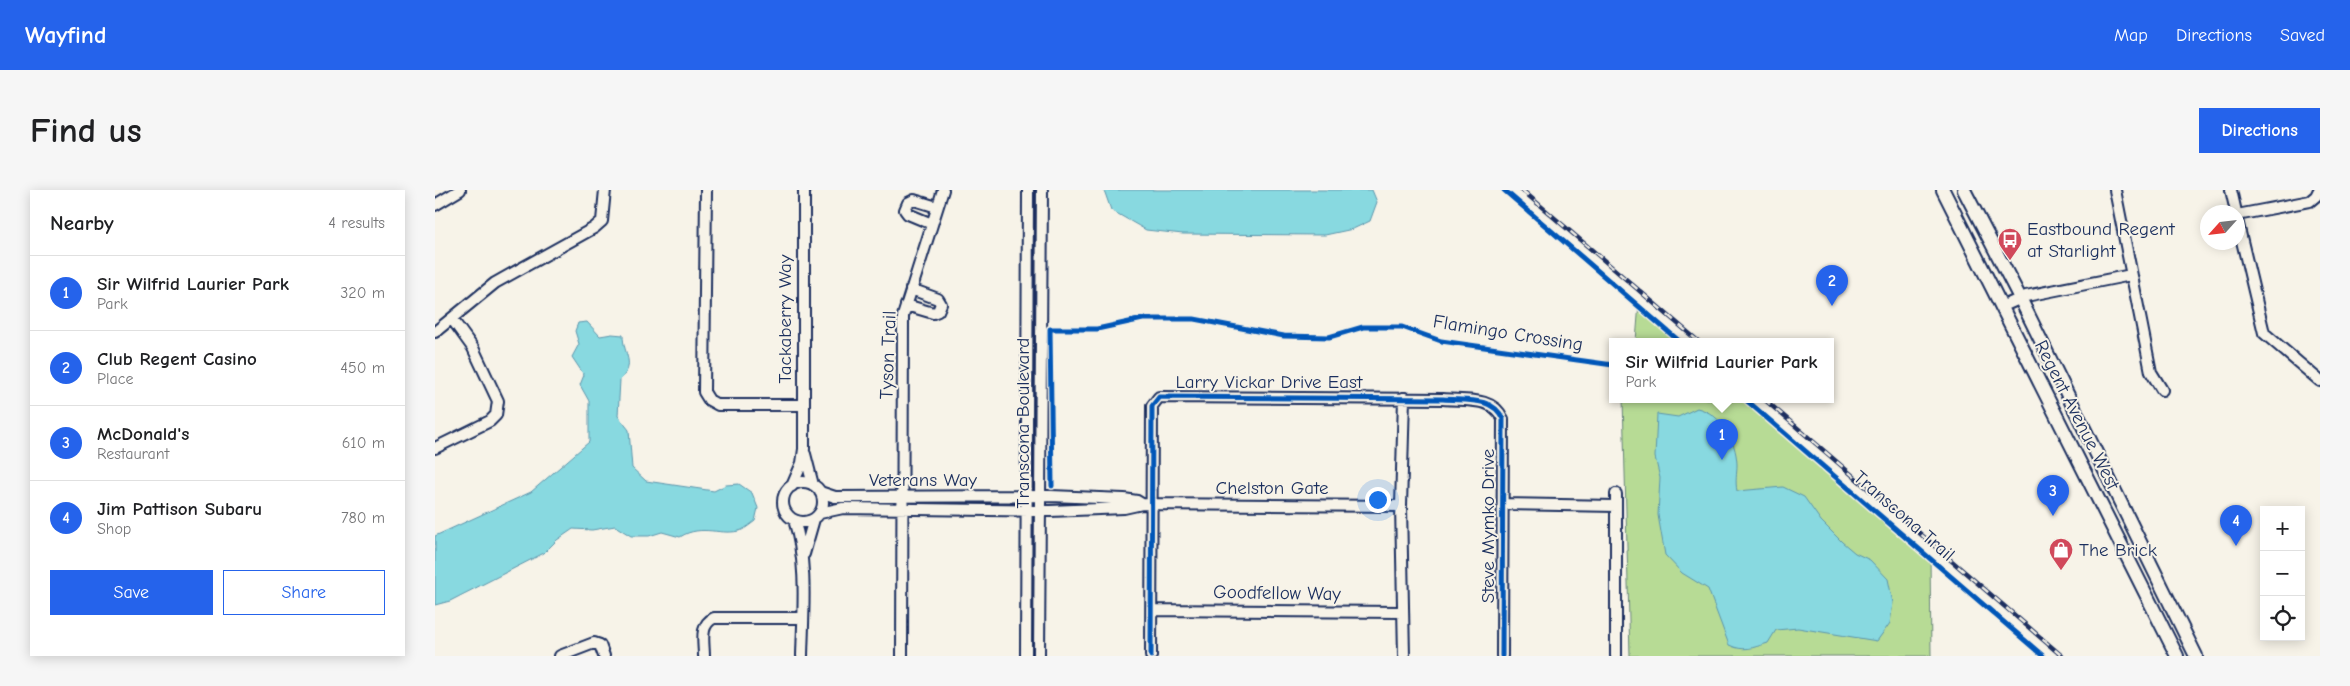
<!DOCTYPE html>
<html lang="en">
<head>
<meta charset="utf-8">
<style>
	:root { --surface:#fff; --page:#f6f6f6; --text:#202124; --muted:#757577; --line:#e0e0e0; --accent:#2563eb }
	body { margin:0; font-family:"Comic Neue",sans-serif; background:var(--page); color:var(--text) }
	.controls { position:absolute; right:15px; bottom:15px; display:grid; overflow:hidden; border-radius:0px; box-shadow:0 2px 12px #0003 }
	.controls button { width:45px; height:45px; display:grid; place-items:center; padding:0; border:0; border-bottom:1px solid var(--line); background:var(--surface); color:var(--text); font:25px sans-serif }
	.compass { position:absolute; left:1765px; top:15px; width:45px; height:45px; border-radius:50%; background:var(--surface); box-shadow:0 2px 12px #0003; rotate:243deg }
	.you { position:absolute; left:942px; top:309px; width:18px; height:18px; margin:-12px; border:4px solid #fff; border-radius:50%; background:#1a73e8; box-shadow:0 0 0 8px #1a73e833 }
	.badge { display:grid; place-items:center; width:32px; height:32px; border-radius:50%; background:var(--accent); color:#fff; font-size:16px; font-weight:700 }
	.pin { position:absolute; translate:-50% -41px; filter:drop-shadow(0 1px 2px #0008) }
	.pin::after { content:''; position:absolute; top:26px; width:18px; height:15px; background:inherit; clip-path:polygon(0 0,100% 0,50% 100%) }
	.popup { position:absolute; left:1174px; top:148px; width:225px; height:65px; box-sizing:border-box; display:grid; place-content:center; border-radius:0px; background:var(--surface); filter:drop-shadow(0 1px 4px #0005); font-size:16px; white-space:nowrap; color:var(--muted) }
	.popup b { font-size:19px; color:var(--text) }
	.popup::after { content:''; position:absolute; left:50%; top:100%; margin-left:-10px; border:10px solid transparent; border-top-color:var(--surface) }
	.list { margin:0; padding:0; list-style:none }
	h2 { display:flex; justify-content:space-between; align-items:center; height:65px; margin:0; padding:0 20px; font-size:21px }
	h2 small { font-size:16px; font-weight:400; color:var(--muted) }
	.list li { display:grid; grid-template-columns:32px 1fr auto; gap:15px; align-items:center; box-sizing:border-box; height:75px; padding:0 20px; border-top:1px solid var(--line) }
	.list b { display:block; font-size:19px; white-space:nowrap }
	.list p { margin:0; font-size:16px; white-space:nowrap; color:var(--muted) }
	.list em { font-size:16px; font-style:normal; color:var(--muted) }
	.actions { display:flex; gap:10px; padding:15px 20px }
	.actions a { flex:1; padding:11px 0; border:1px solid var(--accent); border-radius:0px; text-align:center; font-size:18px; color:var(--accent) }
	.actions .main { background:var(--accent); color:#fff }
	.icon { flex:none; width:28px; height:28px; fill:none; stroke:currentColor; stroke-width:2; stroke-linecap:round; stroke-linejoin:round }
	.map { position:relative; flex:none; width:1885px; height:466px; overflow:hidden; border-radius:0px }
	header { display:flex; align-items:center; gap:30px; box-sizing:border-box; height:70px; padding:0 25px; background:var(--accent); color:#fff }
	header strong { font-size:24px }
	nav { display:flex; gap:28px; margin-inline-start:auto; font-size:18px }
	.intro { display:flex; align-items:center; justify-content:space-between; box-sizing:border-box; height:120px; padding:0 30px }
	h1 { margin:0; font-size:35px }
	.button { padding:12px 22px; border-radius:0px; background:var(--accent); color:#fff; font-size:18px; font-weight:700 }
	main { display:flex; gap:30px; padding:0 30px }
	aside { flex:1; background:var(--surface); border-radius:0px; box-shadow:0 2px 12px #0003 }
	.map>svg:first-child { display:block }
	.green { fill:#b7db95; stroke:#69857a }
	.water { fill:#88d9e0; stroke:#5c95ac }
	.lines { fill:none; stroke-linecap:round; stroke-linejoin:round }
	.minor-casing { stroke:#1b2f5e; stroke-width:14 }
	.major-casing { stroke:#1b2f5e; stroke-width:16 }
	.minor { stroke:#f7f3e8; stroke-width:10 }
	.major { stroke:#f7f3e8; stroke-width:12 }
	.rail-casing { stroke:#1b2f5e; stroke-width:4.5 }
	.rail { stroke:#f7f3e8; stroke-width:2.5; stroke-dasharray:8; stroke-linecap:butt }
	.cycleway-casing { stroke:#f7f3e8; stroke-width:8 }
	.cycleway { stroke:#0057b8; stroke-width:5 }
	.labels { text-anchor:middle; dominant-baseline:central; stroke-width:4; stroke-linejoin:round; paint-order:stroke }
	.poi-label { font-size:19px; fill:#1b2f5e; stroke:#f7f3e8; text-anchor:start }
	.street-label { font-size:19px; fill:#1b2f5e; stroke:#f7f3e8 }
</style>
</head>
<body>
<header>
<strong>Wayfind</strong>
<nav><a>Map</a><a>Directions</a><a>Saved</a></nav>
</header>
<div class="intro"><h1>Find us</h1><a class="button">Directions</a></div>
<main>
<aside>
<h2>Nearby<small>4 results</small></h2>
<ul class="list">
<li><span class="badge">1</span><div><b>Sir Wilfrid Laurier Park</b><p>Park</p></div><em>320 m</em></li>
<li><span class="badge">2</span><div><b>Club Regent Casino</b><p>Place</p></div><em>450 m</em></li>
<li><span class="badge">3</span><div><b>McDonald's</b><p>Restaurant</p></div><em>610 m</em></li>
<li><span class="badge">4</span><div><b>Jim Pattison Subaru</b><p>Shop</p></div><em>780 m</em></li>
</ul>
<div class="actions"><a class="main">Save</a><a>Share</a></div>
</aside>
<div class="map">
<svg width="1885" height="466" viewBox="0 0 1885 466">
	<rect width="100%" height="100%" fill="#f7f3e8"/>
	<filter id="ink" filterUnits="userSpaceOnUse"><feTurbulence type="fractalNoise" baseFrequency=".02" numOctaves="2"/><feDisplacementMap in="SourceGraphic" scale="10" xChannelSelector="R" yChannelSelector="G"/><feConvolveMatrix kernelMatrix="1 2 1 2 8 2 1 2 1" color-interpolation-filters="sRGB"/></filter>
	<g filter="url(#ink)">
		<!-- green -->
		<path class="green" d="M1204,113L1248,151H1201Z
			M1188,209H1314L1495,366L1496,466H1195Z"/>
		<!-- water -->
		<path class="water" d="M669,0H937L942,12L935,31L918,39L890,45L748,44L711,40L676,20Z
			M152,132L165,146L177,144L188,145C188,165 202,173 185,190L183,226L194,240L197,278L211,291L279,301L291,295L304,294L317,303L323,318L320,331C316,334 311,338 307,340C287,347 267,333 245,347L227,342L214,346H196L180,336L157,340L138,339L122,350L109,363L15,411L0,415V346L96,302L154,252V211L145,195L149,185L137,167L144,154L140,141L143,133Z
			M1262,218C1287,224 1301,250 1302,274C1302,284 1300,291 1302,301L1348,297L1369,307L1386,331L1407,352L1420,363L1435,370L1453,389L1458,413L1455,433L1442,451L1363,438L1341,440L1333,453C1317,458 1309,462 1294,455L1273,399L1247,383L1230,365L1223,325L1225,288L1220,267L1222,224L1243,227Z"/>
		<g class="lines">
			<defs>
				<path id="minor" d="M271,0L269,202L274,210L283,215H367
					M1680,0L1716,182L1727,200
					M1796,0L1801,22
					M0,15L25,0
					M1802,25L1875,11L1881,6L1884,0
					M1802,30L1829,143L1885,191
					M497,34L473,24L470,20L473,13L479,10L502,17
					M471,115L498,123L503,121L506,114L503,109L476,99
					M1566,117L1591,106L1696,85
					M0,142L60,93L159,38L167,31L170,0
					M0,258L55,231L61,225L63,211L38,158L17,129
					M370,264L378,295
					M348 312a20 20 0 1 1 40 0a20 20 0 1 1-40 0Z
					M357,296L367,273L369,259V0
					M385,302L400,307L616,306L689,309L702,311L707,314
					M1068,314L1181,316
					M385,323L408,318L615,321L689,318L707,314L966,316
					M359,330C373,372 368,422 367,466
					M369,364L379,329
					M717,420L967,422
					M125,466L159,453L165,455L169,466
					M269,466C269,452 264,435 279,428H368
					M467,466L468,126L508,0
					M591,466L593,0
					M604,466L607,0
					M716,466L717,216L724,207L1008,209C1030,211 1058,206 1068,229L1067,466
					M969,466L966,316L969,208
					M1181,466V304"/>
				<path id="major" d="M1508,0L1742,466
					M1529,0L1585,108L1761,466"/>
			</defs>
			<!-- minor casing -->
			<use href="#minor" class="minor-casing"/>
			<!-- major casing -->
			<use href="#major" class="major-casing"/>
			<!-- minor -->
			<use href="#minor" class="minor"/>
			<!-- major -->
			<use href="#major" class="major"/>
			<defs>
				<path id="rail" d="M1087,0L1263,151
					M1329,209L1627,466"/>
			</defs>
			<!-- rail casing -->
			<use href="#rail" class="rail-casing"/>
			<!-- rail -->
			<use href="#rail" class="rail"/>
			<defs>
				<path id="cycleway" d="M1069,0L1244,151
					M1310,209L1608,466
					M617,296L615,139H662L708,129H759L849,146L894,147L928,137H967L1006,151L1178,175
					M716,466L717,216L724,207L1008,209C1030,211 1058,206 1068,229L1067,466"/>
			</defs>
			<!-- cycleway casing -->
			<use href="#cycleway" class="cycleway-casing"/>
			<!-- cycleway -->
			<use href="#cycleway" class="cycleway"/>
		</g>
	</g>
	<!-- icons -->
	<defs>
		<symbol id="bus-pin" viewBox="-11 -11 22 30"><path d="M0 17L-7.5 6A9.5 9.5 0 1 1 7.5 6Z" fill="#d1495b" stroke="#f7f3e8"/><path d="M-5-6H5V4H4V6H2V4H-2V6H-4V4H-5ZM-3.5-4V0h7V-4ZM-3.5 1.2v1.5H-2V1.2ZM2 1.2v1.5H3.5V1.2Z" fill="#fff"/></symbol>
		<symbol id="shop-pin" viewBox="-11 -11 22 30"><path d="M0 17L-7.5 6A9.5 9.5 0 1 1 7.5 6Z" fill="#d1495b" stroke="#f7f3e8"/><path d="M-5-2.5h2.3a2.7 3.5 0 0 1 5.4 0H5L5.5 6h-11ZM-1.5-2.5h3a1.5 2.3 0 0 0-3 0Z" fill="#fff"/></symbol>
	</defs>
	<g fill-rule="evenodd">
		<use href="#bus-pin" x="1561" y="36" width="28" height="38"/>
		<use href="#shop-pin" x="1612" y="346" width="28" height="38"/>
	</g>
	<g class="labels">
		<!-- poi labels -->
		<g class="poi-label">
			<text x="1592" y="39">Eastbound Regent<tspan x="1592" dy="22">at Starlight</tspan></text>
			<text x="1644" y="360">The Brick</text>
		</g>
		<!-- street labels -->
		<g class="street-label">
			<text transform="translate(350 129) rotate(-90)">Tackaberry Way</text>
			<text transform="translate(1073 143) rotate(9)">Flamingo Crossing</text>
			<text transform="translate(453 165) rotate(-88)">Tyson Trail</text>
			<text x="834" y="192">Larry Vickar Drive East</text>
			<text transform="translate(1642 225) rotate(63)">Regent Avenue West</text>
			<text transform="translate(588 233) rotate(-90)">Transcona Boulevard</text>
			<text x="488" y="290">Veterans Way</text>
			<text x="837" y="298">Chelston Gate</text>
			<text transform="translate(1469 326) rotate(41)">Transcona Trail</text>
			<text transform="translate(1053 336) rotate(-90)">Steve Mymko Drive</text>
			<text transform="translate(842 403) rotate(1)">Goodfellow Way</text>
		</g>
	</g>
</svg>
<div class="controls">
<button>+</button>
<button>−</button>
<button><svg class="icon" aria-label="locate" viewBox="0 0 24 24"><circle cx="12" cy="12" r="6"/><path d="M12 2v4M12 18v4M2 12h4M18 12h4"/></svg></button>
</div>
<svg class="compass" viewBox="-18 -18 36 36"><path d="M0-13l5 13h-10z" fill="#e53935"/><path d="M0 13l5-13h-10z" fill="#757577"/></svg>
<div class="you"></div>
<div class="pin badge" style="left:1287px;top:270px">1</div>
<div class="popup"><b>Sir Wilfrid Laurier Park</b>Park</div>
<div class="pin badge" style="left:1397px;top:116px">2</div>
<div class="pin badge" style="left:1618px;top:326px">3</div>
<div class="pin badge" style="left:1801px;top:356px">4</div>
</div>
</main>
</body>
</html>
